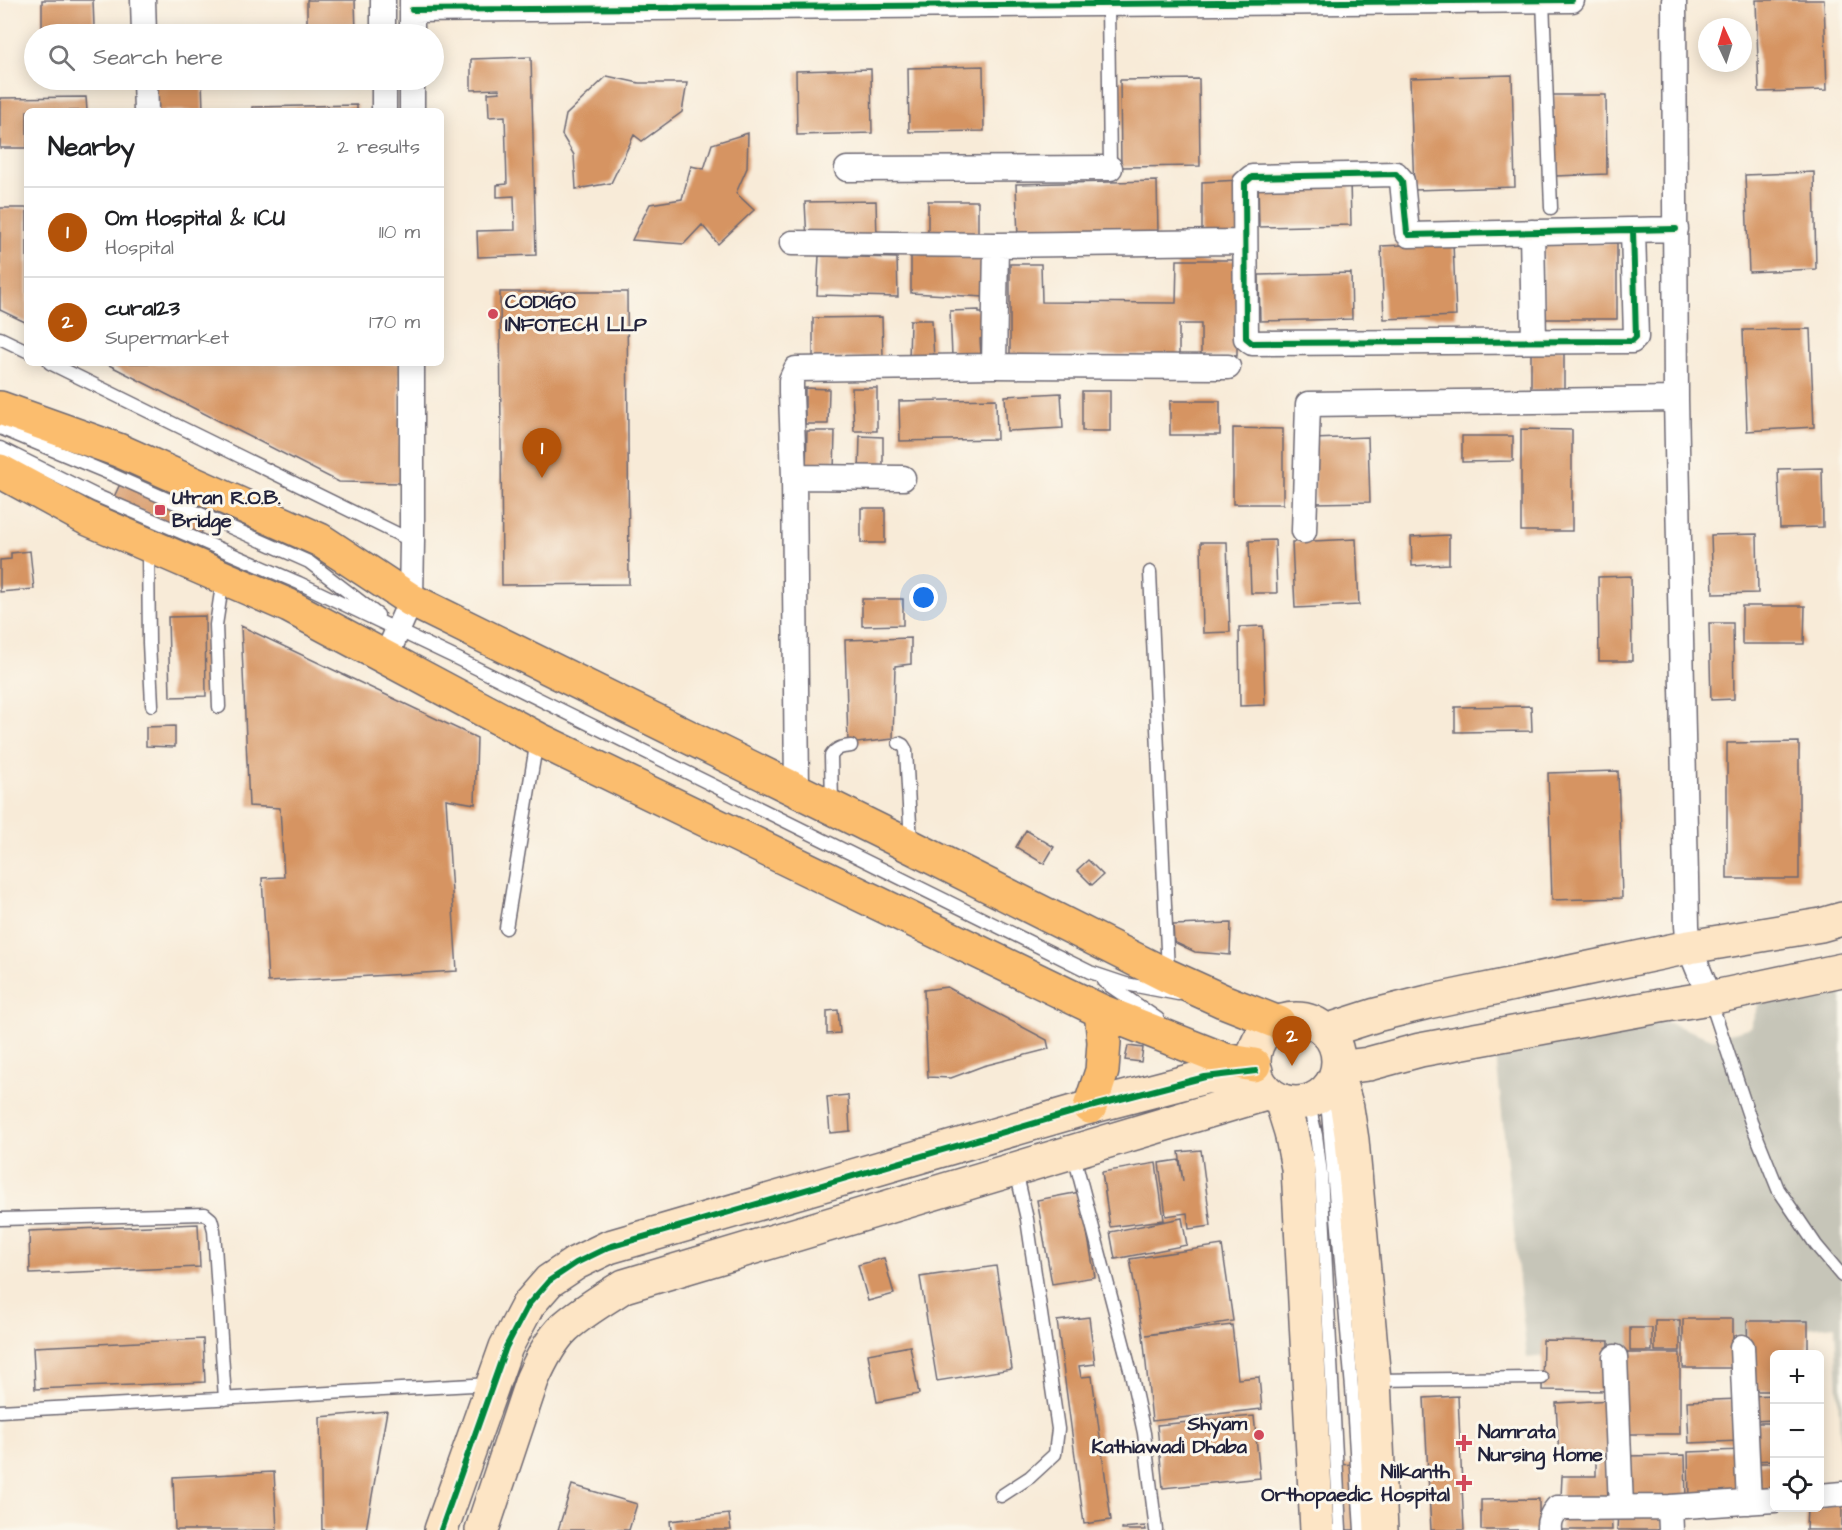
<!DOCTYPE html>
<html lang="en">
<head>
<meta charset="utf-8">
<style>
	:root { --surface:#fff; --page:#f6f6f6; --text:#202124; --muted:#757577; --line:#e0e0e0; --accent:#b45309 }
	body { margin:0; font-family:"Architects Daughter",sans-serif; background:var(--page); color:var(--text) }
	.controls { position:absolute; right:18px; bottom:18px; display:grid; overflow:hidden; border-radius:9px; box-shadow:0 3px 15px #0003 }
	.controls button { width:54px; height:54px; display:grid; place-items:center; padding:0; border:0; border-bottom:2px solid var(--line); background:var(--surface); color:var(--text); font:30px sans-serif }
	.compass { position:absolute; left:1698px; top:18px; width:54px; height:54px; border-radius:50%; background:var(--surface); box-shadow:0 3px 15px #0003; rotate:356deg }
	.you { position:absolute; left:924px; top:598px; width:21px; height:21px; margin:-15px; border:4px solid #fff; border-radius:50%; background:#1a73e8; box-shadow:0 0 0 9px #1a73e833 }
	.badge { display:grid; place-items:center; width:39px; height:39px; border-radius:50%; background:var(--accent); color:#fff; font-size:20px; font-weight:700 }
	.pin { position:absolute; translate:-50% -50px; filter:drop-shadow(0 2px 3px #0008) }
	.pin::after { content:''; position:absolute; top:32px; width:21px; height:18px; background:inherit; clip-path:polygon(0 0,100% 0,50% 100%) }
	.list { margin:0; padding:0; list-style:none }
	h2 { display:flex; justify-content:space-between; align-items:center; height:78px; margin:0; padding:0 24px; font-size:26px }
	h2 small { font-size:20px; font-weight:400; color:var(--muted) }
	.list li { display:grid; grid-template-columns:39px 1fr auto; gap:18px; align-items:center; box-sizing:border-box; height:90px; padding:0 24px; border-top:2px solid var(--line) }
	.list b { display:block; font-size:22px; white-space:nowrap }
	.list p { margin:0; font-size:20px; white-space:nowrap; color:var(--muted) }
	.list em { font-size:20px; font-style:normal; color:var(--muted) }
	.icon { flex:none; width:33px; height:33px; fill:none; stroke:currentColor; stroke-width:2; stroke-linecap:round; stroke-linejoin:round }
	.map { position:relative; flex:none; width:1842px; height:1530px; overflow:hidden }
	.search { position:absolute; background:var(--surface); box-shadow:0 3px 15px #0003; left:24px; top:24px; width:420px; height:66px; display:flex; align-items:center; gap:15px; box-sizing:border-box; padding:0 21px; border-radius:33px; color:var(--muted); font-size:22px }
	.panel { position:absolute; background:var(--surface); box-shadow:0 3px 15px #0003; left:24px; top:108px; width:420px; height:258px; border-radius:9px }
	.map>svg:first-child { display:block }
	.industrial { fill:#c6c5b8 }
	.building { fill:#d69462 }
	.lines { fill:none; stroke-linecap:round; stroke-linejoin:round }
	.lane-casing { stroke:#6d6872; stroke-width:15 }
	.street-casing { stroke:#6d6872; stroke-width:27 }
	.secondary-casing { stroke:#6d6872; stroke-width:36 }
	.primary-casing { stroke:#6d6872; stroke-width:36 }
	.lane { stroke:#fff; stroke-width:12 }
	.street { stroke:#fff; stroke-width:24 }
	.secondary { stroke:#fde5c5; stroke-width:33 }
	.primary { stroke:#fbbd6e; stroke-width:33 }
	.cycleway-casing { stroke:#fbf7ec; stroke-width:10 }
	.cycleway { stroke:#00873e; stroke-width:6 }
	.poi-dot { fill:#d1495b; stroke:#fbf7ec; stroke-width:2 }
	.labels { text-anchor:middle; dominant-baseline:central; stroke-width:6; stroke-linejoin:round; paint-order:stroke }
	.poi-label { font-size:20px; font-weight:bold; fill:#22223b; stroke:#fbf7ec; text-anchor:start }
</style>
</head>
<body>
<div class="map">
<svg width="1842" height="1530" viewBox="0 0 1842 1530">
	<rect width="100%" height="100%" fill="#fbf7ec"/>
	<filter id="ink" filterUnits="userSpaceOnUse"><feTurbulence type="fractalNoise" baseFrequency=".0167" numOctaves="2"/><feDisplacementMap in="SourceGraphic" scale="12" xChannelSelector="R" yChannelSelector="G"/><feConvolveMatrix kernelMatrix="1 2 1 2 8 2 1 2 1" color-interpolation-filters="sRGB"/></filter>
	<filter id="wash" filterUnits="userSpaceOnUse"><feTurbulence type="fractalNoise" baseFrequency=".008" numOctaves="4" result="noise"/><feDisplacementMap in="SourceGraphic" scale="24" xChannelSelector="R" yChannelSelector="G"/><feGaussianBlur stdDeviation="1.35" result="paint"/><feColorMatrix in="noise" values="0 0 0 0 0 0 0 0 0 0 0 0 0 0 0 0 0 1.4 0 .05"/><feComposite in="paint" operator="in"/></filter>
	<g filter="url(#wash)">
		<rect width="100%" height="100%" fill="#f8ebd8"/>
		<!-- industrial -->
		<path class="industrial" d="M1842,981V1481L1835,1325L1527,1358L1495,1046L1656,1018L1712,1039L1750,1027L1760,1001Z"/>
		<g id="blocks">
			<!-- building -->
			<path class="building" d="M42,0H93L94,27H42Z
				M307,0H355L356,34H307Z
				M1756,0H1824L1827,90L1759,92Z
				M531,57L536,255L478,257L477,231L515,230L514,196L497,197V185L507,184L505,116L489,117L488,93L500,92L499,89L471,90V59Z
				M983,66L984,131L909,132L908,68Z
				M871,69L872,133L797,135L796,71Z
				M1512,75L1515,187L1414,190L1410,78Z
				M607,76L639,83H687L682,112L642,141L634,135L611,183L576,189L574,155L562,135L566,115Z
				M1199,79L1200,166L1121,167L1120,80Z
				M150,80H202L203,111H151Z
				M1553,95H1606L1607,174L1555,176Z
				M86,97L87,111H27V148H0V98Z
				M357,105V111H252V107Z
				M748,133L747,168L736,193L754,210L718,244L702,225L684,244L632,240L650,204L682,199L691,166L704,169L712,144Z
				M1814,172L1816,269L1749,272L1745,175Z
				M1350,179L1351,225L1259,227L1258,181Z
				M1240,180V237H1202V182Z
				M1157,181L1158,235L1018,237L1016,184Z
				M876,201L877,239L807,241L805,202Z
				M928,201H978V239H928Z
				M0,208H27V323L0,310Z
				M1453,243L1456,316L1384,319L1381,246Z
				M1543,243H1617V319H1543Z
				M953,251V257L984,256L985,297L911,293V254Z
				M819,256L897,258L898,297L817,295Z
				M1177,260H1237V356L1201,355V324H1179V355H1010V264H1041L1042,302L1176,303Z
				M1351,273L1352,319L1260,321L1259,275Z
				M500,292H627L629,584L502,585Z
				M979,310V313H983L984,337L980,339L981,355L952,356L950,311Z
				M882,317L883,357L813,359V318Z
				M910,320H932L934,360H909Z
				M1810,329L1814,427L1747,431L1743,330Z
				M1531,348H1564V391H1531Z
				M105,363H400V483L339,482Z
				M805,388L829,389L828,424H805Z
				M852,388H877V431H854Z
				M1082,391H1110V431H1082Z
				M1061,393L1063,428L1007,431L1005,396Z
				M996,399L997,439L900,441L899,401Z
				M1170,401H1220V435H1170Z
				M1233,428L1283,429V504H1233Z
				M1521,429L1572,430V531H1521Z
				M807,431H835L834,471L806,472Z
				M860,436L883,437V472H859Z
				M1462,436H1513V461L1462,462Z
				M1368,437L1370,502L1315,503L1313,439Z
				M1822,468L1823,527L1780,528L1778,469Z
				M121,482L207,520L200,536L113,499Z
				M861,508H885V543H861Z
				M1757,534L1758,593L1713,594L1711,535Z
				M1449,535V564L1412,566L1411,537Z
				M1356,539L1359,605L1295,608L1292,542Z
				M1275,540L1277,593H1251L1249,541Z
				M1201,542H1227L1230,632L1203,633Z
				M30,551L34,589L0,592V560L11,559V553Z
				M1631,576L1632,661H1599L1598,577Z
				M862,599H903V625L862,626Z
				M1742,606H1805L1804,644H1742Z
				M205,616L206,696L170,697L168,617Z
				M1709,623H1733L1734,699L1711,700Z
				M241,626L477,738L475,804L446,799L457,971L268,982L262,878L284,877L280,808L249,806Z
				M1263,626L1265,705L1240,706L1239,627Z
				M911,638V664L895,666L893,739L848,744L845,640Z
				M1531,706L1532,731L1455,732V707Z
				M175,726V747L146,746V727Z
				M1799,742V879H1727V743Z
				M1618,771L1622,898L1552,900L1548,773Z
				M1026,830L1054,847L1044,864L1016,847Z
				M1088,860L1103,875L1092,885L1077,870Z
				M1231,923L1230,955L1195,952L1174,942L1173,925Z
				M947,987L1047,1040L1049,1049L983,1066L951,1078L928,1077L924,990Z
				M838,1010L840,1033L827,1034V1011Z
				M1128,1046L1143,1048L1141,1062L1125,1060Z
				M848,1095L850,1131L830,1133L827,1097Z
				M1201,1150L1211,1226L1189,1229L1187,1213L1166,1216L1159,1163L1179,1160L1183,1181L1179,1152Z
				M1156,1163L1164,1220L1110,1227L1102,1172Z
				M1080,1192L1095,1277L1052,1284L1037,1200Z
				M1182,1218L1187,1245L1115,1259L1110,1232Z
				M198,1224L200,1267L30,1274L29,1231Z
				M1222,1245L1233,1321L1146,1335L1232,1325L1238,1379L1259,1377L1262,1409L1152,1421L1143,1335L1130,1259Z
				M884,1258L894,1294L868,1301L858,1265Z
				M996,1266L1012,1369L937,1381L920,1277Z
				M1089,1317L1095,1364L1079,1366L1081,1377L1092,1376L1111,1520L1084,1524L1057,1321Z
				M1683,1319H1733V1368H1683Z
				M1655,1320H1680V1351H1655Z
				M1747,1321H1808V1354H1774V1391H1749Z
				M1630,1328H1652V1351H1630Z
				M203,1339L205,1382L35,1389L33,1347Z
				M1543,1340L1609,1341L1608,1391L1542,1390Z
				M910,1346L919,1394L877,1402L868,1354Z
				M1621,1353H1680V1434H1621Z
				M1774,1395V1420L1752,1421L1751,1396Z
				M1458,1396L1464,1530H1431L1424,1398Z
				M1739,1399L1740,1441L1689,1443L1687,1401Z
				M1612,1400L1615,1454L1559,1457L1556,1403Z
				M387,1411L366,1530H322L320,1417Z
				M1254,1416L1260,1478L1163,1488L1157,1425Z
				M1751,1423H1774V1460L1752,1461Z
				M1742,1450L1743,1499L1689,1500L1688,1452Z
				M1685,1455L1686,1502H1625V1456Z
				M1596,1456L1615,1457V1498L1561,1497L1562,1476H1596Z
				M1752,1463H1774V1497H1753Z
				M1354,1464L1358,1530H1344L1339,1465Z
				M274,1472L277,1530H175L173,1477Z
				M572,1485L637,1504L629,1530H558Z
				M1539,1499V1530H1481V1500Z
				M1842,1501V1530H1806L1807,1508H1820Z
				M1611,1512L1612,1530H1560V1513Z
				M1618,1512L1663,1514L1662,1530H1617Z
				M729,1514L731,1530H671L670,1521Z
				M1145,1526L1146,1530H1122V1528Z"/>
		</g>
	</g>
	<g filter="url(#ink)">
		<use href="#blocks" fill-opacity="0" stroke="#6d6872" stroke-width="1.5"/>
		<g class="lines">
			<defs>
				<path id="lane" d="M1543,0L1551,208
					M1108,4L1110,168
					M0,338L27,351
					M50,363L412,541
					M0,428L108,473L309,562L378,615
					M0,448L97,496L299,583L454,657L1090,972L1126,984L1178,994
					M148,548L149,643L152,705
					M1150,572L1168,972
					M219,707L216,625L223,579
					M899,743L903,745L906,750L911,843
					M832,804L831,756C836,748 841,747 851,746
					M506,928L537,740
					M1103,981L1158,1019
					M1710,999L1751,1122L1778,1189L1816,1245L1842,1276
					M1326,1090L1352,1388L1361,1530
					M1308,1101L1316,1135L1321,1174L1340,1530
					M1073,1152L1131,1373L1144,1433L1156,1530
					M0,1219L205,1214L211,1219L214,1230L225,1399
					M1375,1380L1542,1378
					M0,1411L491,1384
					M1001,1496L1030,1477L1055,1454L1058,1429L1027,1219L1016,1171"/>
				<path id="street" d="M143,0L144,34
					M383,0V34
					M1674,0L1676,399L1687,926L1689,947L1710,998
					M412,10L1572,0
					M412,34V0
					M145,80L146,111
					M384,80V111
					M412,80V111
					M847,169L1110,168
					M1633,230L1636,337L1632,341L1252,343L1246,338L1245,183L1252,177L1396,174L1402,181L1407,233L1409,235L1676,229
					M1532,232L1534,341
					M792,243L996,245L1234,242
					M994,366L996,245
					M794,477L903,478
					M1304,531L1308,404L1676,399
					M385,659L411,600L412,541V363
					M797,791L794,477L791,393V380L796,369L994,366L1228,367
					M1742,1347L1749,1502
					M1615,1357L1621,1507
					M1820,1496L1842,1494
					M1670,1507L1671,1530
					M1549,1530C1548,1521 1551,1515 1557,1508L1670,1507L1774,1500"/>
				<path id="secondary" d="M1254 1061a42 42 0 1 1 84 0a42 42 0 1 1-84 0Z
					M1326,1031L1376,1015L1428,1002L1689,947L1821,925L1842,919
					M1338,1068L1368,1064L1420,1050L1660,1006L1710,998L1842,970
					M1337,1073L1347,1108L1352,1140L1374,1380L1381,1530
					M1281,1100L1291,1132L1298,1168L1317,1530
					M441,1530L506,1347L528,1305L549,1281L576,1263L609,1247L1090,1107L1205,1077L1256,1071
					M482,1530L532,1380C540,1362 550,1341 565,1327C583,1311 604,1299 624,1286L1269,1093"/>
				<path id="primary" d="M0,408L118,450L320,540L411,600L912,847L1168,976L1223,1001L1279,1023
					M0,471L86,518L289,606L538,739L1101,1011L1225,1060L1254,1065
					M1090,1107L1102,1071L1104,1042L1101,1011"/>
			</defs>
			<!-- lane casing -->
			<use href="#lane" class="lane-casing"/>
			<!-- street casing -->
			<use href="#street" class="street-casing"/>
			<!-- secondary casing -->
			<use href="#secondary" class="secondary-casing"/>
			<!-- primary casing -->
			<use href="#primary" class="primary-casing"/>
			<!-- lane -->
			<use href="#lane" class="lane"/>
			<!-- street -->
			<use href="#street" class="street"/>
			<!-- secondary -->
			<use href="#secondary" class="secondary"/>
			<!-- primary -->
			<use href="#primary" class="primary"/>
			<defs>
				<path id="cycleway" d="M412,10L1572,0
					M1633,230L1636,337L1632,341L1252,343L1246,338L1245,183L1252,177L1396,174L1402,181L1407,233L1409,235L1676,229
					M441,1530L506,1347L528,1305L549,1281L576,1263L609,1247L1090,1107L1205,1077L1256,1071"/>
			</defs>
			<!-- cycleway casing -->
			<use href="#cycleway" class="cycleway-casing"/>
			<!-- cycleway -->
			<use href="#cycleway" class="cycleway"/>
		</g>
	</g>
	<!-- markers -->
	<g class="poi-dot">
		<circle cx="493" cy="314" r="6"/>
		<rect x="154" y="504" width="12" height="12" rx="3"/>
		<circle cx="1259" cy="1435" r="6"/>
		<path d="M1461 1434h6v6h6v6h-6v6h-6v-6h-6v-6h6z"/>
		<path d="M1461 1474h6v6h6v6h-6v6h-6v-6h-6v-6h6z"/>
	</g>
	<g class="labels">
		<!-- poi labels -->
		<g class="poi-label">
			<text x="505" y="302">CODIGO<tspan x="505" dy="23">INFOTECH LLP</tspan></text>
			<text x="172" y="498">Utran R.O.B.<tspan x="172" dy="23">Bridge</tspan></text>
			<text x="1247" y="1424" text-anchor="end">Shyam<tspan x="1247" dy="23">Kathiawadi Dhaba</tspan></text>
			<text x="1478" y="1432">Namrata<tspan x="1478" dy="23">Nursing Home</tspan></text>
			<text x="1450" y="1472" text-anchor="end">Nilkanth<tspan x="1450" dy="23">Orthopaedic Hospital</tspan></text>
		</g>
	</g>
</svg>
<div class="controls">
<button>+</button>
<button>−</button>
<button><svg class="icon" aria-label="locate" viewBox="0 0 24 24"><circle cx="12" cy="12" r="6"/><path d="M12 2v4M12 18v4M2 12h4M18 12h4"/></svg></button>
</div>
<svg class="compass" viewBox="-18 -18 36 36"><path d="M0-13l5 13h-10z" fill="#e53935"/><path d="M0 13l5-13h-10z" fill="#757577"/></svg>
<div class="you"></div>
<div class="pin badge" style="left:542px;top:478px">1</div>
<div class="pin badge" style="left:1292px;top:1066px">2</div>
<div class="search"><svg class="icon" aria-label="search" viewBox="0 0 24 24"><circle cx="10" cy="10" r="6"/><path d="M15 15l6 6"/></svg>Search here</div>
<section class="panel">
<h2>Nearby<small>2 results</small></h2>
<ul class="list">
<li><span class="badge">1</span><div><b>Om Hospital &amp; ICU</b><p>Hospital</p></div><em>110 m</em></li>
<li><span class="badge">2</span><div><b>cura123</b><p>Supermarket</p></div><em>170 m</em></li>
</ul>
</section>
</div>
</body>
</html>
